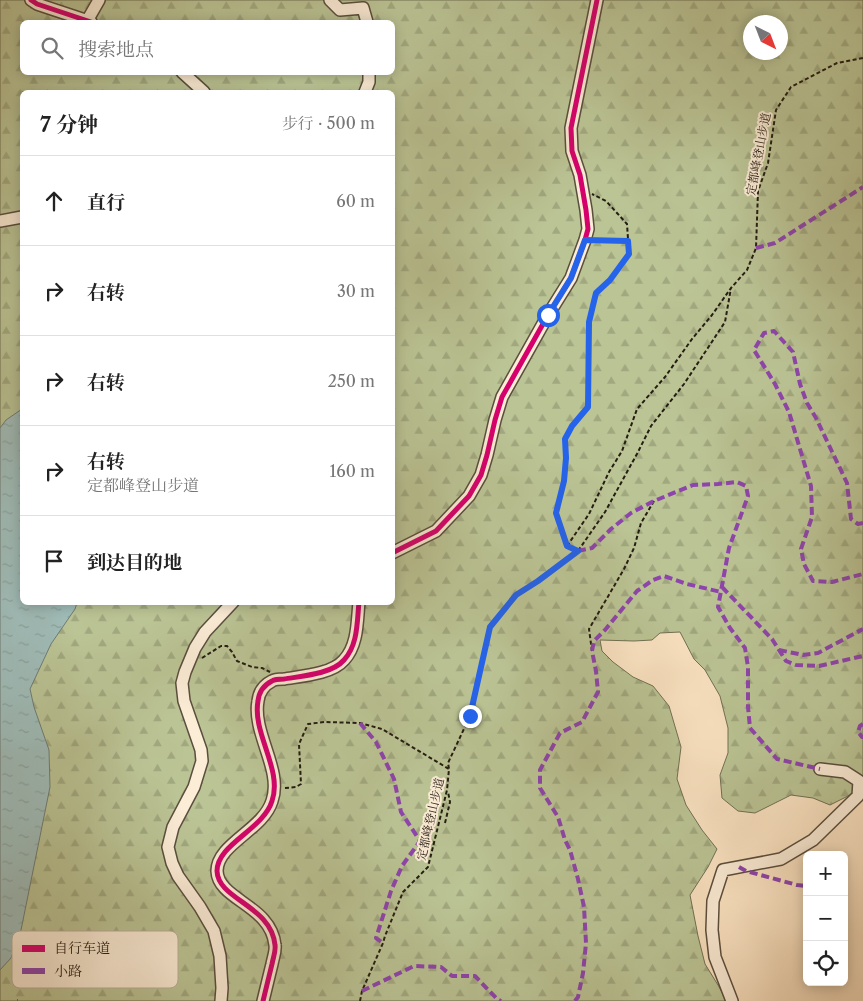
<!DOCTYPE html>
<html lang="zh">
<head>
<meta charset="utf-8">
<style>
	:root { --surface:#fff; --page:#f2f2f2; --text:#222; --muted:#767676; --line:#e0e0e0 }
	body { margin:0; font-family:"Libre Caslon Text","Noto Serif SC",serif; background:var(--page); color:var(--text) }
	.controls { position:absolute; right:15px; bottom:15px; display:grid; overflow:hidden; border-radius:8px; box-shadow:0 2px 12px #0003 }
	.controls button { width:45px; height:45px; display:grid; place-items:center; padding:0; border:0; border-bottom:1px solid var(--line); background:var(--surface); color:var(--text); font:25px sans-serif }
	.compass { position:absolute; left:743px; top:15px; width:45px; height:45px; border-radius:50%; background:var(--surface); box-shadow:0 2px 12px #0003; rotate:138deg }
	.stop { position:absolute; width:15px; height:15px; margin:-11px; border:4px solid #2563eb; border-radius:50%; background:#fff }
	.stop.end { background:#2563eb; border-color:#fff; box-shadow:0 1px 5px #0008 }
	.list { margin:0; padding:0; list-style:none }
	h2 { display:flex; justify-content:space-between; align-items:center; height:65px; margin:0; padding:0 20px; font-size:21px }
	h2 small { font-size:16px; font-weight:400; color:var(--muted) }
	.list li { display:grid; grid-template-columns:32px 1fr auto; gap:15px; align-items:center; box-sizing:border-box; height:90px; padding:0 20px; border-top:1px solid var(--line) }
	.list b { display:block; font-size:19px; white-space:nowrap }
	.list p { margin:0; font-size:16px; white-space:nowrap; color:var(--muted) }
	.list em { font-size:16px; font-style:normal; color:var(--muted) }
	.icon { flex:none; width:28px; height:28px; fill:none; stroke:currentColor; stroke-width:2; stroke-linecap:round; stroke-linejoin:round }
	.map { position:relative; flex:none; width:863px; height:1001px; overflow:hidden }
	.search { position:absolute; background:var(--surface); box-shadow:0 2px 12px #0003; left:20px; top:20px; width:375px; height:55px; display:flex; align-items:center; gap:12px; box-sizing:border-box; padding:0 18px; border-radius:8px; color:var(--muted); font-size:19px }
	.panel { position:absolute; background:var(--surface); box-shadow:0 2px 12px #0003; left:20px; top:90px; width:375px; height:515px; border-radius:8px }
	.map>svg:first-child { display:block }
	.forest { fill:url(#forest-firs); stroke:#707054; fill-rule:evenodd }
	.water { fill:url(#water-ripples); stroke:#6f7d76 }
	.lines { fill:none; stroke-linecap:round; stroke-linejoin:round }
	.minor-casing { stroke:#5a4e3e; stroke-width:14 }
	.path { stroke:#251d12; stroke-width:2; stroke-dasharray:4 2.5; stroke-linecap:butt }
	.minor { stroke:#fcedd7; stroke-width:11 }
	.quiet { stroke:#8e44ad; stroke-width:4; stroke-dasharray:8 4; stroke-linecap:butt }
	.cycleway-casing { stroke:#fcedd7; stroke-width:8 }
	.cycleway { stroke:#d6006c; stroke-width:5 }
	.route { stroke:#2563eb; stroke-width:6 }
	.labels { text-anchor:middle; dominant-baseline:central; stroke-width:4; stroke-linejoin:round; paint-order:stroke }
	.street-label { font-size:12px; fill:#251d12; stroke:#fcedd7 }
	.key { fill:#fcedd7; stroke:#bcaf9c; stroke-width:1 }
	.key-label { font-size:14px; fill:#251d12 }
</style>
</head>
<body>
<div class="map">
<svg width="863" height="1001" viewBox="0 0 863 1001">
	<defs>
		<pattern id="forest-firs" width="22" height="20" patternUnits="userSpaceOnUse" patternTransform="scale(1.25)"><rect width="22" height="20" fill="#bbc495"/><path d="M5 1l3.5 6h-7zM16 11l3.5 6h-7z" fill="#a1a87f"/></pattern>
		<pattern id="water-ripples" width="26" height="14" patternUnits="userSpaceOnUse" patternTransform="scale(1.25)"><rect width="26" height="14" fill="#a0bdb9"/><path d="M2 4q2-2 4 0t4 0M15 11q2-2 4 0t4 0" fill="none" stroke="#8aa29e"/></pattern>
	</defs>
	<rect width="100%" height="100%" fill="#fbe3c2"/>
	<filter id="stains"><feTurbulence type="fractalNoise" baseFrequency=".004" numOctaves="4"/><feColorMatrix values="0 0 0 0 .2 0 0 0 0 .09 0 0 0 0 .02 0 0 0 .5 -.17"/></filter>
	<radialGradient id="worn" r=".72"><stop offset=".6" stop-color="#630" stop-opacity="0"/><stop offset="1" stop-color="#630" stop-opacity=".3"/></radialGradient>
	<!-- forest -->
	<path class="forest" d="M0,0H863V785L848,796L830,805L813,798L791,795L755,813L738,811L722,798L720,775L728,753V728L720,696L705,670L694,659L680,632L660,633L652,640L634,641L600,640L602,651L613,662L633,677L653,686L669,706L681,747L677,779L686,805L702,830L717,849L708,867L690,895L698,936L705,964L718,985L725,998V1001H0ZM22,22H392V72H22ZM750,22H780V52H750ZM22,92H392V602H22Z"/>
	<!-- water -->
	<path class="water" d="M22,409V602L77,603L75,609L51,644L30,689L34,707L49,750L50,787L21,930L11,958L0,970V428L6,420Z"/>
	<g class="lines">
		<defs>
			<path id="minor" d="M31,0L37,4L91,22
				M330,0L340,10L363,8L367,22
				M87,21L99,0
				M182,72L204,92
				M365,92L369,82V72
				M0,221L22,217
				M392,553L436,531L469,496L481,475L487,455L495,420L502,397L548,315L571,278L585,240L588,229L586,210L580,175L572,151L571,128L597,0
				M221,1001L222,988L220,956L214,931L200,907L178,876L172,863L168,847L173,827L194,787L202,761L201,750L184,701L182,683L185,672L195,648L205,632L233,602
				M263,1001C266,989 269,976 272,964C273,958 276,951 275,945C271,905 218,900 217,871C217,844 263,830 272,801C283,770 252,733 258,701C259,692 264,685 272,681C275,679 280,679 284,679C302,676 332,674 344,660C358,645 357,622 359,602
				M732,1001L715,957L712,930L713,901L723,870L781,859L813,840L858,796L859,781L845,772L820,769"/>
		</defs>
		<!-- minor casing -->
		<use href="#minor" class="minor-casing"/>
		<!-- path -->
		<path class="path" d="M595,241H628
			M567,546L589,514L609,472L622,451L637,409L665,377L692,339L712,315L731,288L747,270L756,248L758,191L768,163L776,110L791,87L837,63L863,58
			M578,551L567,546L556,513L564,481L566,458L565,439L572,425L589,407V322L596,293L610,280L629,254L627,224L606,201L592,194
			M592,651L589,629L624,569L634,548L641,523L654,501
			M202,658L221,646H227L232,652L237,661L252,667L262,668L270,672
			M285,788L296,787L301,784L299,744L308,724L325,722L360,723L382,729L449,769
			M445,823L450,802L448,792
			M360,1001L362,991L383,943L385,936L403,892L428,867L447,790L449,769L448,763L470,716L490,627L516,595L538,581L578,551L605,512L638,452L651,426L684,384L725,322L731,288"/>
		<!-- minor -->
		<use href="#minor" class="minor"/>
		<!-- quiet -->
		<path class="quiet" d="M756,248L775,243L863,187
			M863,523L858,524L851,519L847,483L816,418L807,403L800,384L793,352L774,331L764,333L754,350L775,384L789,412L811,486L812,517L801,549L804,564L813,581L832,582L863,574
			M578,551L592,548L611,529L631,513L654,501L693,485L718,484L737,482L746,486L748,496L729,548L718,607L730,628L745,648L748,667V707L750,728L777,759L820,769
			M722,587L772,639L786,661L796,665L819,666L863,656
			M779,650L803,655L818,653L863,629
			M360,723L376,742L394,779L401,812L420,841L402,866L391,891L376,938L383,943
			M863,724L860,726L858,732L862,737H863
			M739,867L746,871L797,885L807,886
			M844,888H848
			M362,991L414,966L441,967L452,976H475L497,999L501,1001
			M17,1001H18
			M575,1001L578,997L583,973L586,943L584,907L578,879L570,850L565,840L558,817L540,788V770L560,733L582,722L598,692L596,671L592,651L594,641L605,630L637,591L653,580L664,576L687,584L721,592"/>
		<defs>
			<path id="cycleway" d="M31,0L37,4L91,22
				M392,553L436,531L469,496L481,475L487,455L495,420L502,397L548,315L571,278L585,240L588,229L586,210L580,175L572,151L571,128L597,0
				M263,1001C266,989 269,976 272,964C273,958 276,951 275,945C271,905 218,900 217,871C217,844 263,830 272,801C283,770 252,733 258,701C259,692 264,685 272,681C275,679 280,679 284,679C302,676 332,674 344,660C358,645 357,622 359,602"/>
		</defs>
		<!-- cycleway casing -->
		<use href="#cycleway" class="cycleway-casing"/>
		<!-- cycleway -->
		<use href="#cycleway" class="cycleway"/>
	</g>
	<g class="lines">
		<!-- route -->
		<path class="route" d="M470,716L490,627L516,595L538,581L578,551L567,546L556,513L564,481L566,458L565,439L572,426L588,407L589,322L596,293L610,280L629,254L628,241L585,240L571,278L548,315"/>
	</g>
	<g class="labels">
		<!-- street labels -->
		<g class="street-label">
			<text transform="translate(758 154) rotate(-79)">定都峰登山步道</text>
			<text transform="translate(430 819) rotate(-77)">定都峰登山步道</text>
		</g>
	</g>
	<!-- legend -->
	<rect x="12" y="931" width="166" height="57" rx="8" class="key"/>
	<rect x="22" y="945" width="23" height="7" fill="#d6006c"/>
	<rect x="22" y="968" width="23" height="6" fill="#8e44ad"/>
	<g class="key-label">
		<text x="54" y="953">自行车道</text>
		<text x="54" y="976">小路</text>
	</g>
	<rect width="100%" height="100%" filter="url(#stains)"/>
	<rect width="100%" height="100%" fill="url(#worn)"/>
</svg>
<div class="controls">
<button>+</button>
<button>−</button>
<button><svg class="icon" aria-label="locate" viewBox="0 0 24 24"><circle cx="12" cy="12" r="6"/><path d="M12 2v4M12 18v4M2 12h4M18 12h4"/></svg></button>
</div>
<svg class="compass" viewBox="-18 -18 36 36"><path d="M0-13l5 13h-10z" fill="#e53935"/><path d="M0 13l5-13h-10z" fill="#767676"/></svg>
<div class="stop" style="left:548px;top:315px"></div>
<div class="stop end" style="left:470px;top:716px"></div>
<div class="search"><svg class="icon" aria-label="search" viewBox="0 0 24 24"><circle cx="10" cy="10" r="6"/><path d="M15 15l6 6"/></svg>搜索地点</div>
<section class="panel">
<h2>7 分钟<small>步行 · 500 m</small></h2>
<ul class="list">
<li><svg class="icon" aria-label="ahead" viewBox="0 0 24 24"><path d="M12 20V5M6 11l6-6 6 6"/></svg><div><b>直行</b></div><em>60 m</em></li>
<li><svg class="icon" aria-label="right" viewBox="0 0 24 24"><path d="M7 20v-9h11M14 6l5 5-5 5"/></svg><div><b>右转</b></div><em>30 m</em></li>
<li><svg class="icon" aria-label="right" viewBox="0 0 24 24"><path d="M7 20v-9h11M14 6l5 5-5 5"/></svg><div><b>右转</b></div><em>250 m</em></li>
<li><svg class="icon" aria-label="right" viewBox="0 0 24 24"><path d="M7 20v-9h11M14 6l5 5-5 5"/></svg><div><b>右转</b><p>定都峰登山步道</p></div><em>160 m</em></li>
<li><svg class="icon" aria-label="arrive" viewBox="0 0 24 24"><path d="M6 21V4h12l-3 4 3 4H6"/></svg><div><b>到达目的地</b></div></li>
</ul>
</section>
</div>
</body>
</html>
